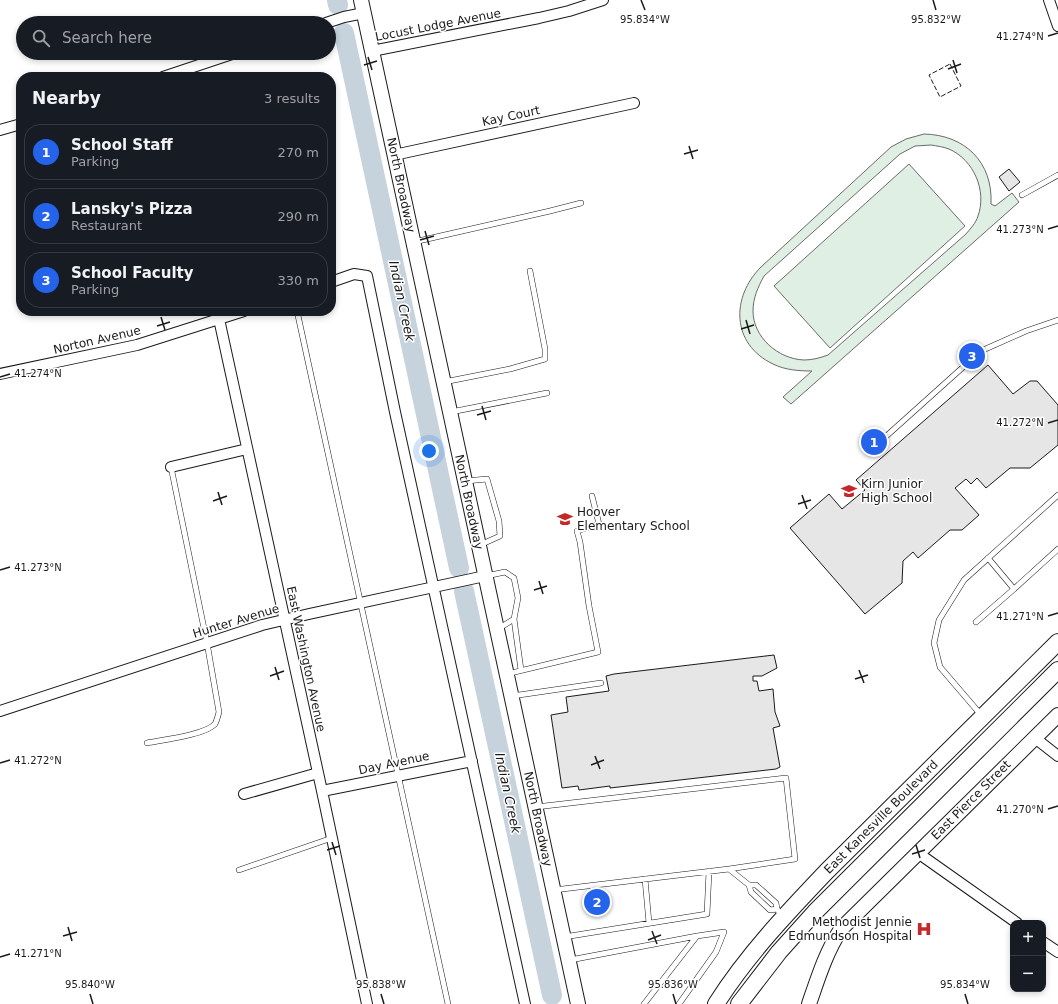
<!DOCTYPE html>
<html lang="en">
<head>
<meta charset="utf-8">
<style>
	:root { --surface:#171b24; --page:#242831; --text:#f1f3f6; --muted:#9ea1a6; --line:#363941; --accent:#2563eb }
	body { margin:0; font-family:"DejaVu Sans",sans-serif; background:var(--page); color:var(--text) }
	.controls { position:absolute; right:12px; bottom:12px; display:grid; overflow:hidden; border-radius:8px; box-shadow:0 2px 6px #0003 }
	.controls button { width:36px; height:36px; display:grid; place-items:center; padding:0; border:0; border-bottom:1px solid var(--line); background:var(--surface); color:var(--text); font:20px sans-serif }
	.you { position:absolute; left:429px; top:451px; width:14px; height:14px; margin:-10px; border:3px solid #fff; border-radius:50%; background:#1a73e8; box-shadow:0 0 0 6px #1a73e833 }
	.badge { display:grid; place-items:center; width:26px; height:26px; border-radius:50%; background:var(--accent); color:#fff; font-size:13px; font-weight:700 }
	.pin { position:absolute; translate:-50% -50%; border:2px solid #fff; box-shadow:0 1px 4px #0006 }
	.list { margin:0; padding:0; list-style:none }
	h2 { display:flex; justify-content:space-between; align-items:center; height:52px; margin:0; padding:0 16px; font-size:17px }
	h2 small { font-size:13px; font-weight:400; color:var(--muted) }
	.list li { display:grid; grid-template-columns:26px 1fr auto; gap:12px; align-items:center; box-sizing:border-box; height:56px; margin:0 8px 8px; padding:0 8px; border:1px solid var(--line); border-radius:16px }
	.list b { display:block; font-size:15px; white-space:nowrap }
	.list p { margin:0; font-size:13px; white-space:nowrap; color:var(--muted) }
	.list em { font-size:13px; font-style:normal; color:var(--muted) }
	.icon { flex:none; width:22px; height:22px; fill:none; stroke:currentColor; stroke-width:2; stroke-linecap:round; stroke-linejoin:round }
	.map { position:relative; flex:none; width:1058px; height:1004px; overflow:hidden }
	.search { position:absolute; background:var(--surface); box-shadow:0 2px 6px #0003; left:16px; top:16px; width:320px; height:44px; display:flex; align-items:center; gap:10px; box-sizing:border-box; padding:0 14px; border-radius:22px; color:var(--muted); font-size:15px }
	.panel { position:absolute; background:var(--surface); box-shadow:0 2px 6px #0003; left:16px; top:72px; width:320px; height:244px; border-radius:16px }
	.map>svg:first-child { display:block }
	.green { fill:#e0efe3; stroke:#6a6a6a; fill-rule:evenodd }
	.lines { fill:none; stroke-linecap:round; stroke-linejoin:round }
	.river { stroke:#c6d2dc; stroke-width:20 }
	.building { fill:#e6e6e6; stroke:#1a1a1a }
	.service-casing { stroke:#1a1a1a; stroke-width:6 }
	.minor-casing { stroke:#1a1a1a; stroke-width:12 }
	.secondary-casing { stroke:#1a1a1a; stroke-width:16 }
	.primary-casing { stroke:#1a1a1a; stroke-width:18 }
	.service { stroke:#fff; stroke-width:5 }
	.minor { stroke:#fff; stroke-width:10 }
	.secondary { stroke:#fff; stroke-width:14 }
	.primary { stroke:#fff; stroke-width:16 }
	.fence { stroke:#1a1a1a; stroke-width:1; stroke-dasharray:5 2; stroke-linecap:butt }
	.ticks { fill:none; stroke:#1a1a1a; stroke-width:1.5 }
	.labels { text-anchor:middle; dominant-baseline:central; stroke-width:3; stroke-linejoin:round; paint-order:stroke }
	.street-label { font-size:12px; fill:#1a1a1a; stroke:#fff }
	.poi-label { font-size:12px; fill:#1a1a1a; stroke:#fff; text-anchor:start }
	.water-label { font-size:13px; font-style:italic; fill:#1a1a1a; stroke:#fff }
	.ticks-label { font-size:10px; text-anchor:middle; fill:#1a1a1a; stroke:#fff; stroke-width:3; stroke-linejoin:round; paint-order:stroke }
</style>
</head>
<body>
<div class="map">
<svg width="1058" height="1004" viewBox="0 0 1058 1004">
	<rect width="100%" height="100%" fill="#fff"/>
	<!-- green -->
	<path class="green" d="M924,134C965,135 993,162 991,204L995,206L1012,193L1019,202L791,404L783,397L812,371C799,371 785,370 773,364C731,344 731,297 761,267L891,147L906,139ZM931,145C937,146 944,147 949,149C974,160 987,191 978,216C976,223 970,229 966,234L828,355C820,358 812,360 804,360C778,359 753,337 753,311C753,298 758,287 764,276L900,154L915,146Z
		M909,164L965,226L830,348L774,286Z"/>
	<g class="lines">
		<!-- river -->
		<path class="river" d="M337,0L338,5
			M344,33L459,568
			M464,591L552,995"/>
	</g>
	<!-- building -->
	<path class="building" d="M1009,169L1020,182L1009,191L999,177Z
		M988,365L1013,394L1030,381H1037L1058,405V445L1030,468H1010L986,488L977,478L971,484L966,479L955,488L979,515L962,530H950L918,558L913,552L903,561L902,583L865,614L790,528L829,494L842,509L865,490L856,480Z
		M774,655L777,668L762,676H753V681H757L759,691L773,689L775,712L780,726L773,728L780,767L776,769L610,788V786L579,790L578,786L562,788L551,715L568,712L566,697L609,691L606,676L614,674Z"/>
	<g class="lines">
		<defs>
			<path id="service" d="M1022,195L1058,175
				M414,242L550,211L581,203
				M297,311L448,1004
				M444,382L510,369L545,359V349L530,271
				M451,412L547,393
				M873,448L981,351L1026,331L1058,320
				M466,481L487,479L499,521L500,536L480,545
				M988,558L1014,589L1058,549
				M486,576L505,572L514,578L518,598L514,619L498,629
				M514,619L521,670
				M976,622L1014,589
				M507,674L598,652L589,606L580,542L577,531L599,524L592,496
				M512,696L601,683
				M982,716L940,667L934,643L939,620L964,580L1058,495
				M147,743C162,740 205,735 215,724C217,720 218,716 219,712L207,643L171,467
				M536,807L786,778L795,859L729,869
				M239,870L332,838
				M645,879L649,923
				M749,885H756L776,903L777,909L779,912
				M554,890L729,869L749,885L751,892L770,910L777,909
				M564,937L707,914L709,871
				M570,960L697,936
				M644,1004L697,936L724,932L716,952L679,1004"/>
			<path id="minor" d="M1049,0L1058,26
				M326,23L344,17L364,13
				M372,51L539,18L569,11L603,0
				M163,77L235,53
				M0,130L21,124
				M394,155L634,103
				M331,282L354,274L367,276L395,412L525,1004
				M219,319L322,791L367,1004
				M0,374L137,345L244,311
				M171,467L247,449
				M0,711L262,625L309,614L485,576
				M1035,738L1058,756
				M322,791L472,761
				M244,794L318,773
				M918,853L1017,923
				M1043,942L1058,952"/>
			<path id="secondary" d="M361,0L578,1004
				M809,1004C818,978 826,952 841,929L1058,715"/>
			<path id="primary" d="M716,1004C747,955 787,913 827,871L1058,642
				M739,1004L779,952L815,912L1058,670"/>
		</defs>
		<!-- service casing -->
		<use href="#service" class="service-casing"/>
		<!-- minor casing -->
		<use href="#minor" class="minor-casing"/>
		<!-- secondary casing -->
		<use href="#secondary" class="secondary-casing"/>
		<!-- primary casing -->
		<use href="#primary" class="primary-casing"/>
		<!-- service -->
		<use href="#service" class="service"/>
		<!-- minor -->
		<use href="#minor" class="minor"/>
		<!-- secondary -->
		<use href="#secondary" class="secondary"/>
		<!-- primary -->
		<use href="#primary" class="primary"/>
		<!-- fence -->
		<path class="fence" d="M950,64L961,86L940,97L929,75Z"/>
	</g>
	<!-- ticks -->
	<path class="ticks" d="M641,0L645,10M933,0L936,10M1048,36L1058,33M368,57L372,70M953,60L957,73M364,65L377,61M948,69L961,64M689,146L693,159M684,154L698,150M1048,229L1058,226M425,231L429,245M420,240L434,236M161,317L165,330M746,320L750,334M157,326L170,322M741,329L754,325M0,377L10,374M482,406L486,420M477,415L491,411M1048,423L1058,420M218,492L222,505M802,495L807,509M213,501L227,496M798,504L811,500M0,570L10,567M539,581L543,594M534,590L547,586M1048,616L1058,613M275,667L279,680M859,670L864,683M270,676L284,671M855,679L868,675M595,756L600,769M0,763L10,760M591,765L604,760M1048,809L1058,806M332,842L336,855M916,845L920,858M327,850L340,846M912,854L925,850M68,927L72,941M652,931L657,944M63,936L77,932M648,940L661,935M0,957L10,954M90,994L93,1004M381,994L384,1004M673,994L676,1004M965,994L968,1004"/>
	<!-- icons -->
	<defs>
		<symbol id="school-bare" viewBox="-9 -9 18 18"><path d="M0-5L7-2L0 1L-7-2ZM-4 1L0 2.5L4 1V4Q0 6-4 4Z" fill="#c62828" stroke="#fff" stroke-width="2.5" paint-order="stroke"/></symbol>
		<symbol id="hospital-bare" viewBox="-9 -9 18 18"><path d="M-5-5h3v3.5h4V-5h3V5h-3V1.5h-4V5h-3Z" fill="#c62828" stroke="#fff" stroke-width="2.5" paint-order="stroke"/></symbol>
	</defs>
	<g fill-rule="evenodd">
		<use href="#school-bare" x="838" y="480" width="22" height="22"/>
		<use href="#school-bare" x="554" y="508" width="22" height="22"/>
		<use href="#hospital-bare" x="913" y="918" width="22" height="22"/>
	</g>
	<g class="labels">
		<!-- street labels -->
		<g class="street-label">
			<text transform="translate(438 25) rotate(-11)">Locust Lodge Avenue</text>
			<text transform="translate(511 116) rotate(-12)">Kay Court</text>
			<text transform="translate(401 185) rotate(78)">North Broadway</text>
			<text transform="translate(97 340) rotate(-13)">Norton Avenue</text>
			<text transform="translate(469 502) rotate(78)">North Broadway</text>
			<text transform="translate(236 621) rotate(-17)">Hunter Avenue</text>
			<text transform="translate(306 659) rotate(78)">East Washington Avenue</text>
			<text transform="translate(394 763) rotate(-12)">Day Avenue</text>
			<text transform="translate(971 800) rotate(-45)">East Pierce Street</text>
			<text transform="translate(881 817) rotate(-45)">East Kanesville Boulevard</text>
			<text transform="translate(538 819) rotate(78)">North Broadway</text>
		</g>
		<!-- poi labels -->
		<g class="poi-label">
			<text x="861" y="484">Kirn Junior<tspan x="861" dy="14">High School</tspan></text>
			<text x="577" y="512">Hoover<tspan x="577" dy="14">Elementary School</tspan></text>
			<text x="912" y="922" text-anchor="end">Methodist Jennie<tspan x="912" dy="14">Edmundson Hospital</tspan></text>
		</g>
		<!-- water labels -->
		<g class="water-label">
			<text transform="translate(402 301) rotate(78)">Indian Creek</text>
			<text transform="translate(508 793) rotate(78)">Indian Creek</text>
		</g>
	</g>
	<g class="ticks-label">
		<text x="645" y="23">95.834°W</text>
		<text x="936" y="23">95.832°W</text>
		<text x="1020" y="40">41.274°N</text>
		<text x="1020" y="233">41.273°N</text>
		<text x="38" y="377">41.274°N</text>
		<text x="1020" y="426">41.272°N</text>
		<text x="38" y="571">41.273°N</text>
		<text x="1020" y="620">41.271°N</text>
		<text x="38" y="764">41.272°N</text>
		<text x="1020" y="813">41.270°N</text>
		<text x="38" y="957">41.271°N</text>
		<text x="90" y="988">95.840°W</text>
		<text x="381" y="988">95.838°W</text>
		<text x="673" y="988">95.836°W</text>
		<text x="965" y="988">95.834°W</text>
	</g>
</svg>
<div class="controls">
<button>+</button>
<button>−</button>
</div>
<div class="you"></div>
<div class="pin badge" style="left:874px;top:442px">1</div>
<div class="pin badge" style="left:597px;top:902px">2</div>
<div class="pin badge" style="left:972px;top:356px">3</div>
<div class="search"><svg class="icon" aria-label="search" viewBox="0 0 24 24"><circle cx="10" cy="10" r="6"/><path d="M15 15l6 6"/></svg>Search here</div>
<section class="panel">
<h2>Nearby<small>3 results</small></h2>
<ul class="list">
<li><span class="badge">1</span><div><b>School Staff</b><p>Parking</p></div><em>270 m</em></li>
<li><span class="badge">2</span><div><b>Lansky's Pizza</b><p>Restaurant</p></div><em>290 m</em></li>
<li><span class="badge">3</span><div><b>School Faculty</b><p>Parking</p></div><em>330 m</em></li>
</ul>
</section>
</div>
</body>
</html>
